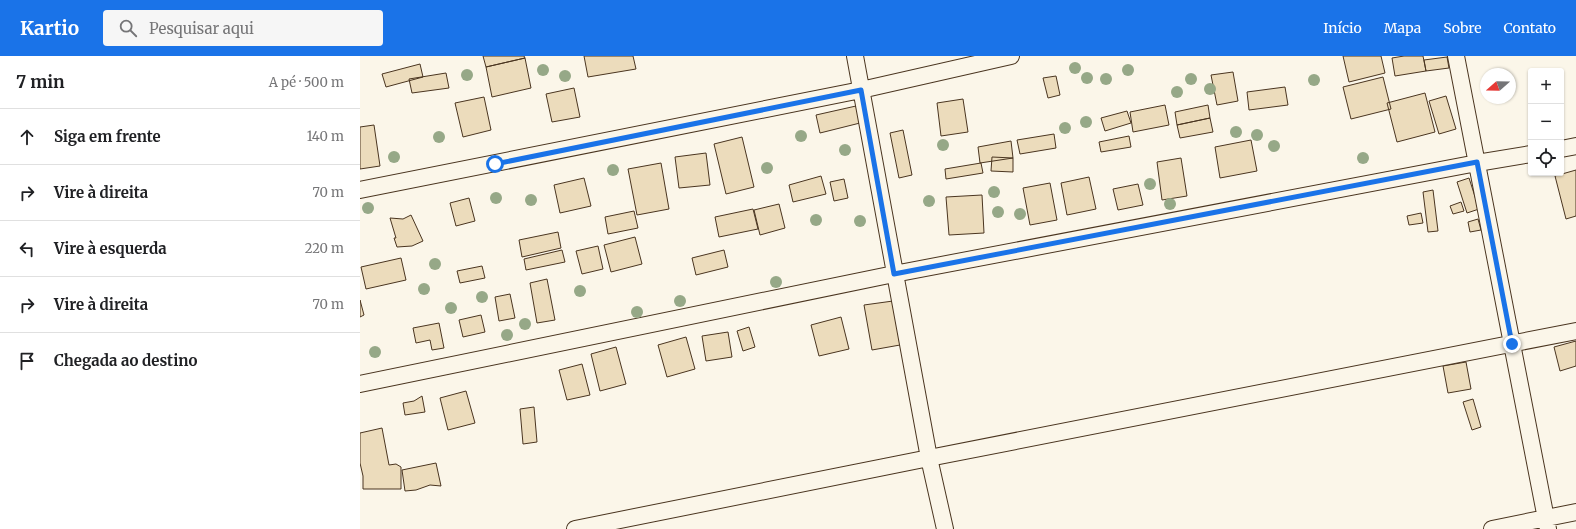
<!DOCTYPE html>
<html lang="pt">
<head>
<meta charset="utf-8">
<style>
	:root { --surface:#fff; --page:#f6f6f6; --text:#202124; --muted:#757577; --line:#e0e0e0; --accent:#1a73e8 }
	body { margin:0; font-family:Merriweather,serif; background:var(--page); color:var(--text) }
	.controls { position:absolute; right:12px; top:12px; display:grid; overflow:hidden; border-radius:4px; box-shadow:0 1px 3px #0004 }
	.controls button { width:36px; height:36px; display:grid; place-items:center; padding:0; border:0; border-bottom:1px solid var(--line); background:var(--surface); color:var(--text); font:20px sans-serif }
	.compass { position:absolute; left:1120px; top:12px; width:36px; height:36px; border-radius:50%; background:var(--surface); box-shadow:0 1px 3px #0004; rotate:250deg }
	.stop { position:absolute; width:12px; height:12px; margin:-9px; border:3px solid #1a73e8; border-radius:50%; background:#fff }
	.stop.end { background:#1a73e8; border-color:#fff; box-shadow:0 1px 4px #0008 }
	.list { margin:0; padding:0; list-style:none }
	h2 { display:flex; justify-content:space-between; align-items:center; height:52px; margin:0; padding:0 16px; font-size:17px }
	h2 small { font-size:13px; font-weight:400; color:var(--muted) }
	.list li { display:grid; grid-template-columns:26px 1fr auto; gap:12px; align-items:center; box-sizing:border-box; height:56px; padding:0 16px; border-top:1px solid var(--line) }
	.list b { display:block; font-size:15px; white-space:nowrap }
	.list em { font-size:13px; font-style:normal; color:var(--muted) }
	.icon { flex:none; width:22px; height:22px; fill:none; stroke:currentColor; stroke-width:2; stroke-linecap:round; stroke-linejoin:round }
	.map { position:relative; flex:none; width:1216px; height:473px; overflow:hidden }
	header { display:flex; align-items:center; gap:24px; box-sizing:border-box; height:56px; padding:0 20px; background:var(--accent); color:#fff }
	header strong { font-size:19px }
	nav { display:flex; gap:22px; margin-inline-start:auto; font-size:14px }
	.search { width:280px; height:36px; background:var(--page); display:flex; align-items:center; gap:10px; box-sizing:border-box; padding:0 14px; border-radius:4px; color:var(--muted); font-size:15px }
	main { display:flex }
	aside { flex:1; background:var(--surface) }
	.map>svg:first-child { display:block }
	.building { fill:#ecdcbc; stroke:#4a3520 }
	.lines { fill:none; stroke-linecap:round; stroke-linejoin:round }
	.street-casing { stroke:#4a3520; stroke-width:18 }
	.street { stroke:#fbf6e9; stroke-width:16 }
	.tree { fill:#96a887 }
	.route { stroke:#1a73e8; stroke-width:5 }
</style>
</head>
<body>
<header>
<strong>Kartio</strong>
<div class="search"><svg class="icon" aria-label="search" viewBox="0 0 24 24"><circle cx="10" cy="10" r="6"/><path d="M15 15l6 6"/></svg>Pesquisar aqui</div>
<nav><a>Início</a><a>Mapa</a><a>Sobre</a><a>Contato</a></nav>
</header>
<main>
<aside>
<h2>7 min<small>A pé · 500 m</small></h2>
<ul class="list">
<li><svg class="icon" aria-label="ahead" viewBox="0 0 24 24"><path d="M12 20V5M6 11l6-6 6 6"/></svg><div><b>Siga em frente</b></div><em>140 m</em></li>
<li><svg class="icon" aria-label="right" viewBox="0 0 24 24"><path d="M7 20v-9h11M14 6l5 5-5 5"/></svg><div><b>Vire à direita</b></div><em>70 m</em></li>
<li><svg class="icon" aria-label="left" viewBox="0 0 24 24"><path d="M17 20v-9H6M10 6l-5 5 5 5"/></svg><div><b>Vire à esquerda</b></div><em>220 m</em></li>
<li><svg class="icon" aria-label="right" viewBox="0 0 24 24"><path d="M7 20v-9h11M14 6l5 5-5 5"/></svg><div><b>Vire à direita</b></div><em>70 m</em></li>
<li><svg class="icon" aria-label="arrive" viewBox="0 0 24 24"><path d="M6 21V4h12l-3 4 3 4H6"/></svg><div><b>Chegada ao destino</b></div></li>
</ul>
</aside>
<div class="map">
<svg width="1216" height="473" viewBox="0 0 1216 473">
	<rect width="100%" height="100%" fill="#fbf6e9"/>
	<!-- building -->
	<path class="building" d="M123,0H164L165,2L126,11Z
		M224,0H273L276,13L228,21Z
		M983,0H1021L1025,17L989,26Z
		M1044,0H1063L1066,15L1035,20L1032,2Z
		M1087,1L1089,12L1066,15L1064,4Z
		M165,2L171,32L132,41L126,11Z
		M60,8L63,21L26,31L22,18Z
		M873,16L878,45L857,49L851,19Z
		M86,17L89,32L52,37L49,23Z
		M696,20L700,39L688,42L683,22Z
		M1023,21L1031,53L991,63L983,31Z
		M925,31L928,49L889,54L887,36Z
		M214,32L220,61L192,66L186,38Z
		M1065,37L1075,76L1037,86L1027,47Z
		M1086,40L1096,73L1079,78L1069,45Z
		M124,41L131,74L103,81L95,47Z
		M603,43L608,76L581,80L577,47Z
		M805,49L809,69L773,76L770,56Z
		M848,49L850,62L817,69L815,56Z
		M496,50L500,67L460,77L456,59Z
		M767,55L771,67L745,75L741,62Z
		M850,62L853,76L820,82L817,69Z
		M14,69L20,110L0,113V71Z
		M543,74L552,119L539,122L530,77Z
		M694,78L696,92L660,98L657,84Z
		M769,80L771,91L741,96L739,86Z
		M382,81L394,131L366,138L354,88Z
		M891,84L897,115L860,122L855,91Z
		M651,85L653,102L620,107L618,91Z
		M346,97L350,129L319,132L315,101Z
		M632,101L653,102V116L631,115Z
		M821,102L827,140L802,144L797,106Z
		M301,107L309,153L277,159L268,113Z
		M621,107L623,117L586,123L585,113Z
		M1216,114V160L1206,163L1195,120Z
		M461,120L466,138L433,146L429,129Z
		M729,121L736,153L707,159L701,127Z
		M224,122L231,150L200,157L194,129Z
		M1109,122L1119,153L1107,157L1097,126Z
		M484,123L488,142L474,145L470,126Z
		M690,127L697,164L670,169L663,132Z
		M778,128L783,149L758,154L753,133Z
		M1073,134L1078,175L1068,176L1063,136Z
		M622,139L624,177L589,179L586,141Z
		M109,142L115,165L96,170L90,147Z
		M1101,146L1104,155L1093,158L1090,150Z
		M419,148L425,172L400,179L394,154Z
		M393,153L398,173L359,181L355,161Z
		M274,155L278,172L248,178L245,161Z
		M1061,157L1063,167L1049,169L1047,160Z
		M51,159L63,185L52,190L37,191L34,182H36L30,162L43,163Z
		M1118,163L1121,174L1110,176L1108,166Z
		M198,176L201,192L162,201L159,184Z
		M275,181L282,208L251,216L244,189Z
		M238,190L243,213L222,218L216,195Z
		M202,194L205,206L166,214L164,203Z
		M364,194L368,211L336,219L332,202Z
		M41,202L46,224L6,233L1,211Z
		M122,210L125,222L100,227L97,215Z
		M187,223L195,264L177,267L170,227Z
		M150,238L155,262L139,265L135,241Z
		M0,244L4,259L0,261Z
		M533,245L540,289L512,294L504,249Z
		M121,259L125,276L103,281L99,264Z
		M481,261L489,293L459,300L451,269Z
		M79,267L84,292L72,294L70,284L56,287L53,272Z
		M389,271L395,291L383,295L377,275Z
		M368,276L372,301L346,305L342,280Z
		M326,281L335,313L307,321L298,289Z
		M1216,285V310L1200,315L1194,291Z
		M256,291L266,328L240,335L231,298Z
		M1106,306L1111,333L1088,337L1083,310Z
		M222,308L230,339L207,344L199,314Z
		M106,335L115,367L88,374L80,342Z
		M62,340L65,356L45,359L43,347L54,345Z
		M1113,343L1121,371L1112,374L1103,346Z
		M174,351L177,386L163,388L160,353Z
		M22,372L29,409L36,408L41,411V433H3V420L0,407V377Z
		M76,407L81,430L70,429L56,434L45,435L42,414Z"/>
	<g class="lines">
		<defs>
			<path id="street" d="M495,0L569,402L585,473
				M1096,0L1188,473
				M1201,93L1216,90
				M0,134L501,34L651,0
				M0,328L534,218L1117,107L1171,98
				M215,473L569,402L1216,275
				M1132,473L1216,456"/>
		</defs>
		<!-- street casing -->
		<use href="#street" class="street-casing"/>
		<!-- street -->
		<use href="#street" class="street"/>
	</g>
	<!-- trees -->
	<g class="tree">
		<circle cx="715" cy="12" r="6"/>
		<circle cx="183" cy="14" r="6"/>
		<circle cx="768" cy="14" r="6"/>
		<circle cx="107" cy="19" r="6"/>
		<circle cx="205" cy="20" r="6"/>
		<circle cx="727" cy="22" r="6"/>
		<circle cx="746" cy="23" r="6"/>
		<circle cx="831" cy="23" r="6"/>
		<circle cx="954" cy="24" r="6"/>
		<circle cx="850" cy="33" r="6"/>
		<circle cx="817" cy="36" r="6"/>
		<circle cx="726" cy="66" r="6"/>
		<circle cx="705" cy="72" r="6"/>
		<circle cx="876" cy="76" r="6"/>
		<circle cx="897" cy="79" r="6"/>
		<circle cx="441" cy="80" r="6"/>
		<circle cx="79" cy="81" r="6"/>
		<circle cx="583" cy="89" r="6"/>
		<circle cx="914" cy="90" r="6"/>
		<circle cx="485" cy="94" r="6"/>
		<circle cx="34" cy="101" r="6"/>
		<circle cx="1003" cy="102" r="6"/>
		<circle cx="407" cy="112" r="6"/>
		<circle cx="253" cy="114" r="6"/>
		<circle cx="790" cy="128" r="6"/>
		<circle cx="634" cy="136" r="6"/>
		<circle cx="136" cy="142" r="6"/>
		<circle cx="171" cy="144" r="6"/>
		<circle cx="569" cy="145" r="6"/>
		<circle cx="810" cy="148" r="6"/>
		<circle cx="8" cy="152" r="6"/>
		<circle cx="638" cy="156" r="6"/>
		<circle cx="660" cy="158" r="6"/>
		<circle cx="456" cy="164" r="6"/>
		<circle cx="500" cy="165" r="6"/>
		<circle cx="75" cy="208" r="6"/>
		<circle cx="416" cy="226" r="6"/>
		<circle cx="64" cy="233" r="6"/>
		<circle cx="220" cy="235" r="6"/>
		<circle cx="122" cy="241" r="6"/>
		<circle cx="320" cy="245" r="6"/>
		<circle cx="91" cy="252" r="6"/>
		<circle cx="277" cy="256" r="6"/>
		<circle cx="165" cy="268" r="6"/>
		<circle cx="147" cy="279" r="6"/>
		<circle cx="15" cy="296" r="6"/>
	</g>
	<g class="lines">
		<!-- route -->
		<path class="route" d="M135,108L501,34L534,218L1117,106L1152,288"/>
	</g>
</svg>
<div class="controls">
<button>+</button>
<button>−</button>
<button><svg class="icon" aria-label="locate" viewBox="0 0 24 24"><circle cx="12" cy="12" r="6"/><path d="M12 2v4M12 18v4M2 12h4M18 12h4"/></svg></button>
</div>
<svg class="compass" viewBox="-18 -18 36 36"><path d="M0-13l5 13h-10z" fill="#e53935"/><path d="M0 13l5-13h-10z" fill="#757577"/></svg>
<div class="stop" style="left:135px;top:108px"></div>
<div class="stop end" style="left:1152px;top:288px"></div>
</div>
</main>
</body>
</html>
